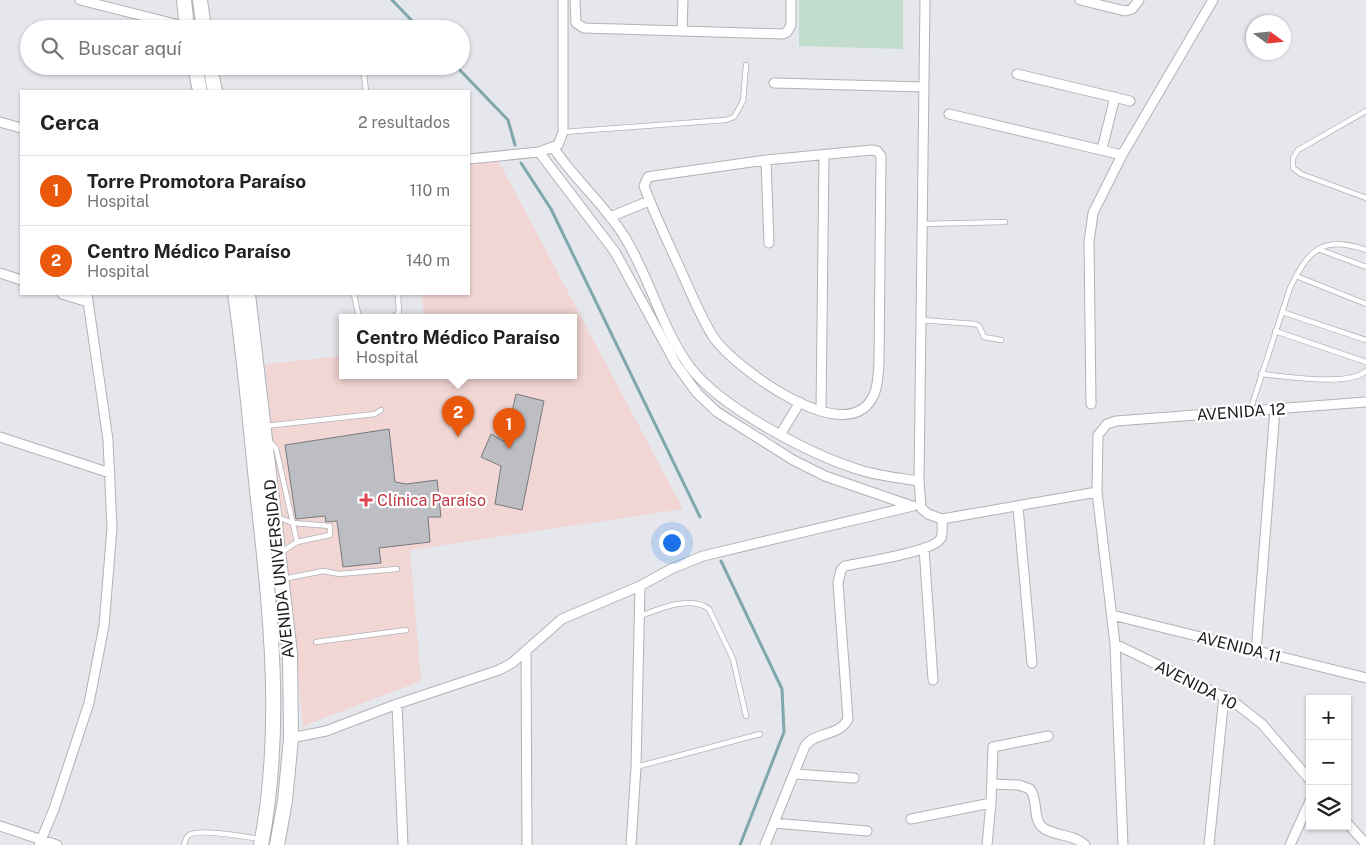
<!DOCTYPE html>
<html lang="es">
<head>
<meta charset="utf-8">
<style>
	:root { --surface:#fff; --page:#f2f2f2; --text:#222; --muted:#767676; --line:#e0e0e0; --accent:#ea580c }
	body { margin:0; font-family:"Public Sans",sans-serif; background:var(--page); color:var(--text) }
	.controls { position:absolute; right:15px; bottom:15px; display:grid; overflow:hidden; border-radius:0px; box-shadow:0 1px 4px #0004 }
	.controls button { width:45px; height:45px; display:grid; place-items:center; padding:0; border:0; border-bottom:1px solid var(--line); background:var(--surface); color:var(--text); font:25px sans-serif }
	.compass { position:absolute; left:1246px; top:15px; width:45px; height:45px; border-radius:50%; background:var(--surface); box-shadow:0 1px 4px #0004; rotate:105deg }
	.you { position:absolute; left:671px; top:542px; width:18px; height:18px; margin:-12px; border:4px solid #fff; border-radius:50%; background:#1a73e8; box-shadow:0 0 0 8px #1a73e833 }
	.badge { display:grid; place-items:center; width:32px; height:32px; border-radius:50%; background:var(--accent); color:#fff; font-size:16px; font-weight:700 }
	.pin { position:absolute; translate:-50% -41px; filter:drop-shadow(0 1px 2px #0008) }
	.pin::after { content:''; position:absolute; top:26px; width:18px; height:15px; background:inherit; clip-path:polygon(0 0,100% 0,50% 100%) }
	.popup { position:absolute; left:339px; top:314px; width:238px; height:65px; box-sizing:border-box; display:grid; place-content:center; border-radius:0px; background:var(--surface); filter:drop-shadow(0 1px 4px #0005); font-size:16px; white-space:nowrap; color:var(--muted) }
	.popup b { font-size:19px; color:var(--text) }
	.popup::after { content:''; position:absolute; left:50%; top:100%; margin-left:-10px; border:10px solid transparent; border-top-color:var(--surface) }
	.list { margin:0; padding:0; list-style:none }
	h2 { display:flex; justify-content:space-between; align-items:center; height:65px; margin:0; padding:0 20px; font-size:21px }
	h2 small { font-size:16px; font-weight:400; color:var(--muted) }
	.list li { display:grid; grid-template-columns:32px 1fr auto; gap:15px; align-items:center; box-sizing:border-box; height:70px; padding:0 20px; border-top:1px solid var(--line) }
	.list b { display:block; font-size:19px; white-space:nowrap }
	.list p { margin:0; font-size:16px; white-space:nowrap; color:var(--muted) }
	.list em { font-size:16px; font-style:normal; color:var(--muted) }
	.icon { flex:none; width:28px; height:28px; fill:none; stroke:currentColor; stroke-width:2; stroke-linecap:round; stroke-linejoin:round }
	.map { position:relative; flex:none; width:1366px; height:845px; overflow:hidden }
	.search { position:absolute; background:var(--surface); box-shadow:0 1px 4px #0004; left:20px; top:20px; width:450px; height:55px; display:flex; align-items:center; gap:12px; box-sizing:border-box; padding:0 18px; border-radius:28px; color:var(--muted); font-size:19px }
	.panel { position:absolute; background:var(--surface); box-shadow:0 1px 4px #0004; left:20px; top:90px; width:450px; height:205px; border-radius:0px }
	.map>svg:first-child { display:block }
	.medical { fill:#f1d6d3 }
	.green { fill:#c2dccd }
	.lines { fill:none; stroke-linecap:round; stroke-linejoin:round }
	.stream { stroke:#7fa8ac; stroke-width:3 }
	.building { fill:#bdbec4; stroke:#77797e }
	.lane-casing { stroke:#b1b2b8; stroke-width:6 }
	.street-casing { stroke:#b1b2b8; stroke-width:11 }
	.secondary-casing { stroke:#b1b2b8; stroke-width:16 }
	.lane { stroke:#fff; stroke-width:4.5 }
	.street { stroke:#fff; stroke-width:9 }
	.secondary { stroke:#fff; stroke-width:14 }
	.health-dot { fill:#e0444e; stroke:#fff; stroke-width:2 }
	.labels { text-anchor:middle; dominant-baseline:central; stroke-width:4.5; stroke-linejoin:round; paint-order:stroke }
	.street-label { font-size:16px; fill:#1a1b1d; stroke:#fff }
	.health-label { font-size:16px; fill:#be3a42; stroke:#fff; text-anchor:start }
</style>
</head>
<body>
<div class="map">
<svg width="1366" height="845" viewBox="0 0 1366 845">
	<rect width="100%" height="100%" fill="#e5e7ed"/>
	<!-- medical -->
	<path class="medical" d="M498,160L683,509L410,550L421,681L303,726L265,364L343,356V376H573V318H424L422,294H469V165Z"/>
	<!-- green -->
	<path class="green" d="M799,0H903V49L799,46Z"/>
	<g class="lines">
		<!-- stream -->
		<path class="stream" d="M392,0L420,29
			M456,66L508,120L515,145
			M521,163L551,209L700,517
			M721,561L782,689L784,732L740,845"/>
	</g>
	<!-- building -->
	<path class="building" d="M516,394L544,401L522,510L495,504L501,466L481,457L491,434L505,442Z
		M389,429L395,482L406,484L437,480L441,517H428L430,542L379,548L381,563L343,567L337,521L326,522L325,516L296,519L285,445Z"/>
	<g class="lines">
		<defs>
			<path id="lane" d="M363,66L366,91
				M1366,111L1298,150L1293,158V168L1301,174L1366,198
				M563,132L726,120L734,117L743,101L746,65
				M922,224L1005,222
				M1318,249L1366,267
				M1296,276L1366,304
				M354,294L359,318
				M1282,312L1366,340
				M381,318L393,317L399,313L398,294
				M921,320L975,324L979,326L984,337L1001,340
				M1275,331L1366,362
				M1261,374C1285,376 1349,387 1366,371
				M1250,411L1290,288C1309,249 1323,235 1366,250
				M265,426L375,414L381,410
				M268,440L276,448L297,542L280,553
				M277,517L293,523L330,526V535L297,542
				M283,579L323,571L339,574L397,569
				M640,616C659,609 690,595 709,609L733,659L746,716
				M316,642L406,630
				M636,767L760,734
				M184,845C185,841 186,837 189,835C198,828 247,837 260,839"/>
			<path id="street" d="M80,0L187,27
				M575,0L576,23L584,28L783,34L787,32L791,25V0
				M925,0L919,481L921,508L928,514L942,519L1097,492
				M1080,0L1125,11L1132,9L1139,0
				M682,31L683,0
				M1017,74L1130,101
				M774,83L923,87
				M949,114L1122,155
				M0,122L21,128
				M553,147C574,179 604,204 624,236C650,277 661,328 690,367C721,408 811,455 860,470C879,476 899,478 919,481
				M1102,149L1115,97
				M872,150L877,151L881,156L879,363C878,375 878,390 871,400C842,447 734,367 714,338C701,318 692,295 682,273C669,244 655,216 644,186L648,177L653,176L766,160Z
				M539,152L615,252L676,364L697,393L717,412L793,460L825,476L912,506
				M469,159L539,152L558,145L563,132V0
				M766,160L769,243
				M610,217L649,201
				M0,273L21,280
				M62,294L88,302
				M1091,404L1089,242L1093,213L1122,155L1213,0
				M821,411L824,155
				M780,435L800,402
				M0,437L110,473
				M1018,507L1032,663
				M924,548L933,680
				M1112,615L1366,678
				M1115,644L1234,702L1262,724L1310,780
				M526,651L527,845
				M1256,652L1275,409
				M397,704L403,845
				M291,738L326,731L397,704L499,670L512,663L562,619L640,586L671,569L703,556L913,506
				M794,774L854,778
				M992,784L1019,785L1030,789C1038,799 1033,817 1041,826C1052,837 1073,833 1085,845
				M911,819L991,803
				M774,823L867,831
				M1347,823L1366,844
				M0,826L57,845
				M39,845L54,809L89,703L104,626L112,528L108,440L87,294
				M631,845L636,767L640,586
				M765,845L805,746C816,731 839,737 848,719L838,583L841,570L845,566C863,562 934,552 941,538C943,533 942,524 942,519
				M987,845L991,803L993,747L1048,736
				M1123,845L1115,644L1097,492L1098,435L1107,424L1116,421L1366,402
				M1209,845L1224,696
				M1290,845L1310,801"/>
			<path id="secondary" d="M184,0L187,29
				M200,0L204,29
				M195,66L200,91
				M210,66L215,91
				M235,294C245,359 250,425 257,490C270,608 284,727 261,845
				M248,294L290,653L291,738L285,801L277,845"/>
		</defs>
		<!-- lane casing -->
		<use href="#lane" class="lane-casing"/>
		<!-- street casing -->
		<use href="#street" class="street-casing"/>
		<!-- secondary casing -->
		<use href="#secondary" class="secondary-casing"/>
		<!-- lane -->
		<use href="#lane" class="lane"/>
		<!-- street -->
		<use href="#street" class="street"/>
		<!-- secondary -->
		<use href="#secondary" class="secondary"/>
	</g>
	<!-- markers -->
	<path class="health-dot" d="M363.5 492.5h5v5h5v5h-5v5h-5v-5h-5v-5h5z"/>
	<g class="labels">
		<!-- street labels -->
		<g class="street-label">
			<text transform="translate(1241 412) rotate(-4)">AVENIDA 12</text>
			<text transform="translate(279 569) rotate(-96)">AVENIDA UNIVERSIDAD</text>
			<text transform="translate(1239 647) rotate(14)">AVENIDA 11</text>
			<text transform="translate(1196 685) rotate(27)">AVENIDA 10</text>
		</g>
		<!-- health labels -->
		<g class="health-label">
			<text x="377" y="500">Clínica Paraíso</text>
		</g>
	</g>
</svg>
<div class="controls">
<button>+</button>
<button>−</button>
<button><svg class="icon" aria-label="layers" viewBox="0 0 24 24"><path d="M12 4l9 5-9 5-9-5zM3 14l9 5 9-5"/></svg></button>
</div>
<svg class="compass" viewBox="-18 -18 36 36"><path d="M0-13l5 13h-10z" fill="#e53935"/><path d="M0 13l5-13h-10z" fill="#767676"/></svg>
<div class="you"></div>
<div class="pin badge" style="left:509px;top:449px">1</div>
<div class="pin badge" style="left:458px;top:437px">2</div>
<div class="popup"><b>Centro Médico Paraíso</b>Hospital</div>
<div class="search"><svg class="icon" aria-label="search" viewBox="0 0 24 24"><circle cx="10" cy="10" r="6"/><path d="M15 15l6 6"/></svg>Buscar aquí</div>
<section class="panel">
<h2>Cerca<small>2 resultados</small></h2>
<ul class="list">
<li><span class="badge">1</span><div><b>Torre Promotora Paraíso</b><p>Hospital</p></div><em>110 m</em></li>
<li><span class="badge">2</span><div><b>Centro Médico Paraíso</b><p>Hospital</p></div><em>140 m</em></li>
</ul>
</section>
</div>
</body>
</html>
